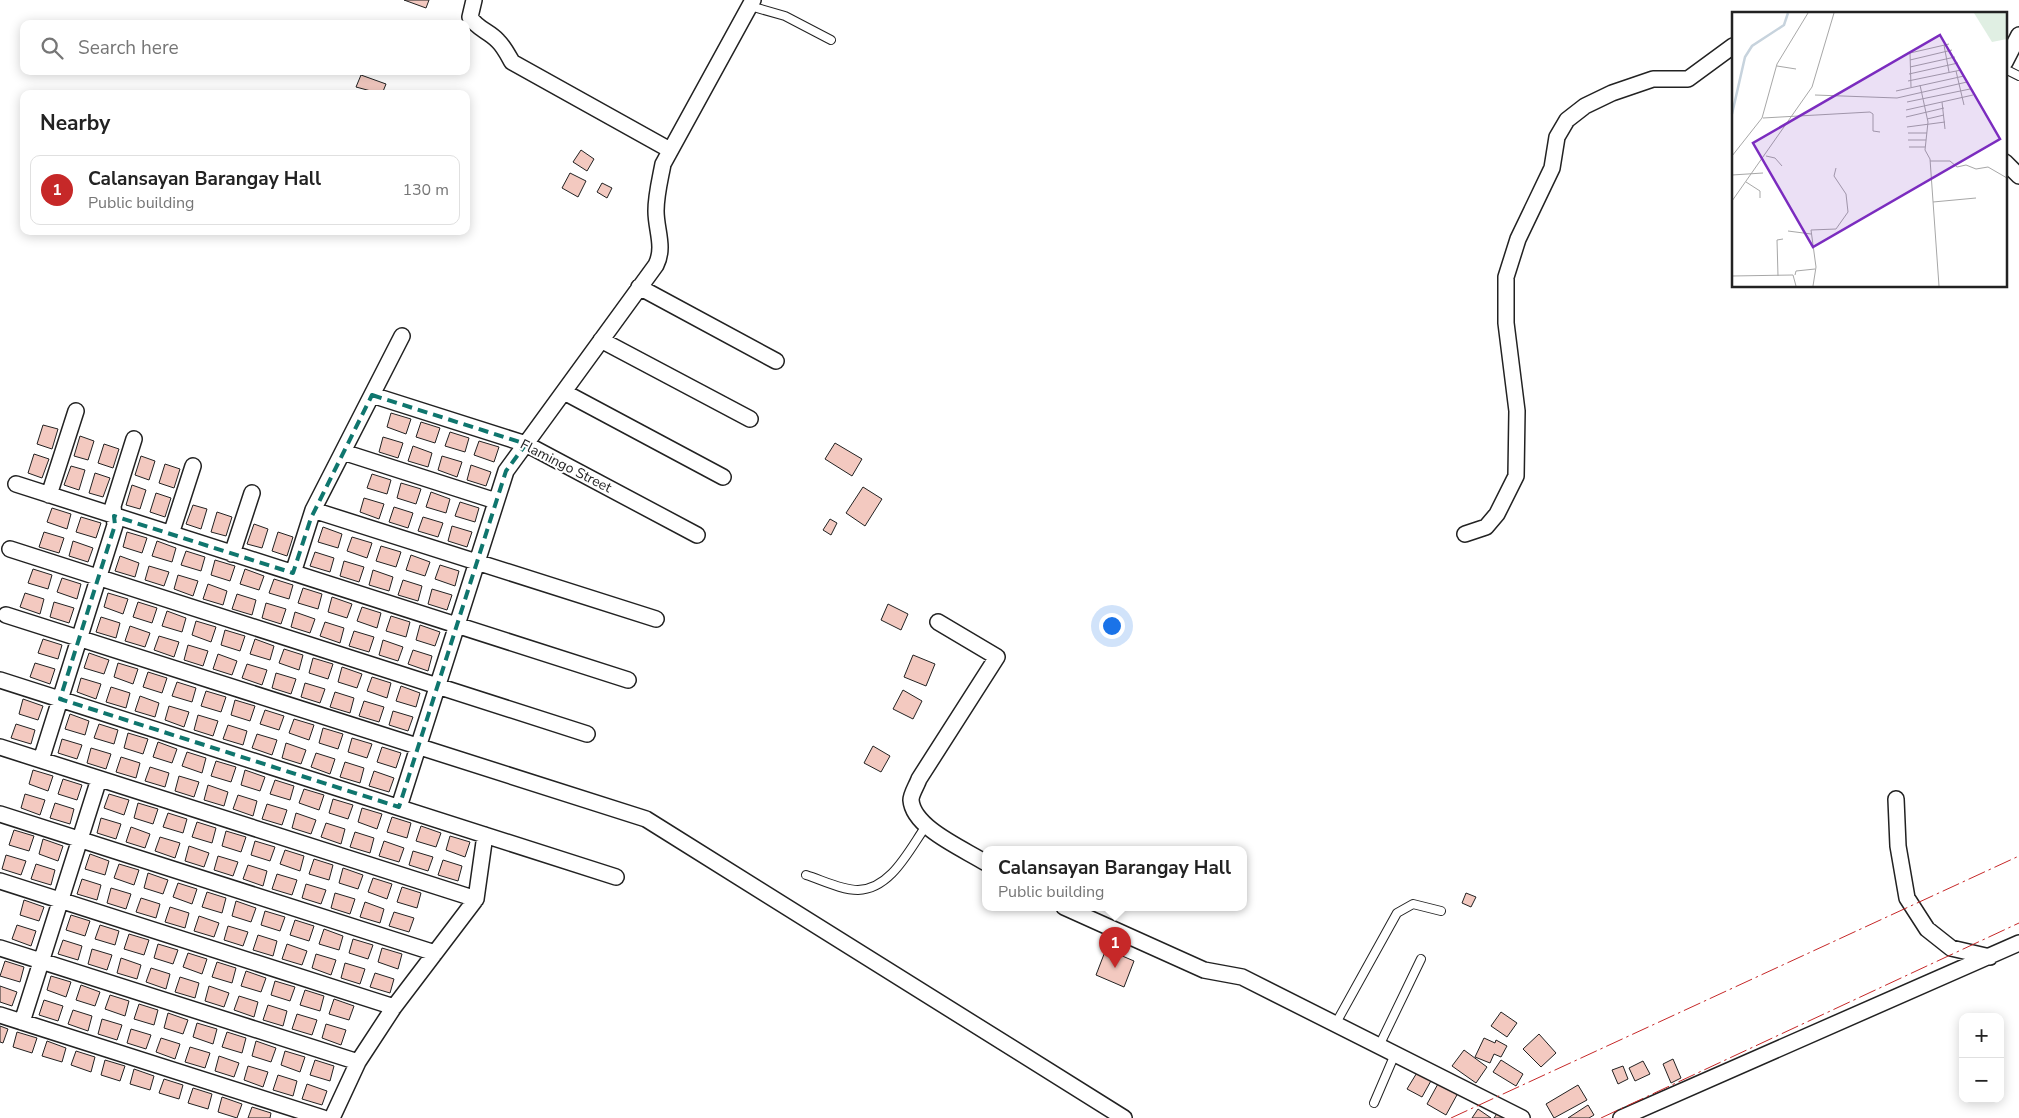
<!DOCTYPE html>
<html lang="en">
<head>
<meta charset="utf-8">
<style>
	:root { --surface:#fff; --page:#f6f6f6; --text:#222; --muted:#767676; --line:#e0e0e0; --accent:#c62828 }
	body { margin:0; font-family:"Nunito Sans",sans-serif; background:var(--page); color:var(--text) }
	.controls { position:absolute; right:15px; bottom:15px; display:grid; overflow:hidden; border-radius:10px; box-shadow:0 2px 12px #0003 }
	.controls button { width:45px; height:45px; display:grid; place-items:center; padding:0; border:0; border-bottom:1px solid var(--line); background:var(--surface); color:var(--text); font:25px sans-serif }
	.you { position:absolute; left:1111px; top:625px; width:18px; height:18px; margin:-12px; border:4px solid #fff; border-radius:50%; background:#1a73e8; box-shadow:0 0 0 8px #1a73e833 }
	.badge { display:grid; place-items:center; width:32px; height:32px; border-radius:50%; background:var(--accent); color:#fff; font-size:16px; font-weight:700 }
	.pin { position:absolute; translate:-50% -41px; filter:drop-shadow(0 1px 2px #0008) }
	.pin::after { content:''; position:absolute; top:26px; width:18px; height:15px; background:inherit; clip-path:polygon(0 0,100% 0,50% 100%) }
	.popup { position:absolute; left:982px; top:846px; width:265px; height:65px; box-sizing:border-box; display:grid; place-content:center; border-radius:10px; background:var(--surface); filter:drop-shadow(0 1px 4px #0005); font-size:16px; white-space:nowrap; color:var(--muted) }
	.popup b { font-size:19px; color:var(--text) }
	.popup::after { content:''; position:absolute; left:50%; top:100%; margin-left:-10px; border:10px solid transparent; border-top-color:var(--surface) }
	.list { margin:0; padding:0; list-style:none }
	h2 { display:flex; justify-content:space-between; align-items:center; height:65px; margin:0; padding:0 20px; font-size:21px }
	h2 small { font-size:16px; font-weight:400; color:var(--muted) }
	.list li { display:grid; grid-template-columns:32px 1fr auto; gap:15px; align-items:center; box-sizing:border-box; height:70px; margin:0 10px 10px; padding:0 10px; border:1px solid var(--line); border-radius:10px }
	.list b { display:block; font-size:19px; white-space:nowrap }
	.list p { margin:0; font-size:16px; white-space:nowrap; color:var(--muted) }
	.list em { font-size:16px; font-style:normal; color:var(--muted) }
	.icon { flex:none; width:28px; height:28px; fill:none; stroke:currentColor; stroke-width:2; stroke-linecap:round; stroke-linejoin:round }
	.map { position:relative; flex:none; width:2019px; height:1118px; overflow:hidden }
	.search { position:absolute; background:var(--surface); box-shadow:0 2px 12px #0003; left:20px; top:20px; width:450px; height:55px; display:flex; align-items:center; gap:12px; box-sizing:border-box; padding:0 18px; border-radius:10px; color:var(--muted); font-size:19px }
	.panel { position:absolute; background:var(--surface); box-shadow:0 2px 12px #0003; left:20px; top:90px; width:450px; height:145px; border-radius:10px }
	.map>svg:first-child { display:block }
	.building { fill:#f3c9c0; stroke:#222 }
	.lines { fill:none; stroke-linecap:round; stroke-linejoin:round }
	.service-casing { stroke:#222; stroke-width:10 }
	.minor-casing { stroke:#222; stroke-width:18 }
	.service { stroke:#fff; stroke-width:8 }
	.minor { stroke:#fff; stroke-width:15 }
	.power { stroke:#c62828; stroke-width:1; stroke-dasharray:18 4 2.5 4; stroke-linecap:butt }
	.marked { fill:none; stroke:#0f766e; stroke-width:4; stroke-dasharray:10 6; stroke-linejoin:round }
	.labels { text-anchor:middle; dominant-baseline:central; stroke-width:4; stroke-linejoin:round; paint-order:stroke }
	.street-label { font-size:14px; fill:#222; stroke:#fff }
	.inset-river { fill:none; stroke:#c7d3dd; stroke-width:2.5 }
	.inset-road { fill:none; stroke:#a7a7a7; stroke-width:1 }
	.view { fill:#7b2cbf; fill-opacity:0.15; stroke:#7b2cbf; stroke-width:2.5 }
	.inset-edge { fill:none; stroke:#222; stroke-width:2.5 }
</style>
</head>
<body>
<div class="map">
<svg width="2019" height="1118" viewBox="0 0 2019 1118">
	<rect width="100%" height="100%" fill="#fff"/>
	<!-- building -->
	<path class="building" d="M404,0H429L426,8Z
		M361,75L386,84L382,94L356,87Z
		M581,150L594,159L587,171L573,162Z
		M570,173L586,181L578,197L562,188Z
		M602,183L612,188L607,198L597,192Z
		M391,413L411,419L406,434L387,427Z
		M421,422L440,428L435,443L416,437Z
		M43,425L58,429L52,449L37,444Z
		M450,432L469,438L465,452L445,446Z
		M80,436L94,441L88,460L74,456Z
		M383,437L403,443L398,458L379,452Z
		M479,441L499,447L494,462L474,455Z
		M835,443L862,459L852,476L825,459Z
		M104,444L119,449L113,468L98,463Z
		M413,446L432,453L428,467L408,461Z
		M34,454L49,459L42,478L28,473Z
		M141,456L155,461L149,480L135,475Z
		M442,456L462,462L457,477L438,470Z
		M165,464L180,469L174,488L159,483Z
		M471,465L491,472L486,486L467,480Z
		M71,466L85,470L79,490L64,485Z
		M95,473L110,478L103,497L89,493Z
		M372,474L391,480L387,494L367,488Z
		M401,483L421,489L416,504L397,498Z
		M132,485L146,490L140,509L126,505Z
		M863,487L882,499L865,526L846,513Z
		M431,492L450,499L446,513L426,507Z
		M156,493L171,498L165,517L150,512Z
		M364,498L384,504L379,519L360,512Z
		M460,502L479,508L475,522L455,516Z
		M193,505L207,509L201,529L186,524Z
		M394,507L413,513L408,528L389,522Z
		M52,508L71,514L67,529L47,522Z
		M217,512L232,517L226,536L211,532Z
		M81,517L101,523L96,538L76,532Z
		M423,517L443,523L438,537L418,531Z
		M830,519L837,523L831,535L823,530Z
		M254,524L268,529L262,548L247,544Z
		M452,526L472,532L467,547L448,541Z
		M323,527L342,534L338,548L318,542Z
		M44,532L64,538L59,553L39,547Z
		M127,532L147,538L142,553L123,547Z
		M278,532L293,537L287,556L272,551Z
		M352,537L372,543L367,558L347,551Z
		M73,541L93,548L88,562L69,556Z
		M157,541L176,548L172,562L152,556Z
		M381,546L401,552L396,567L376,561Z
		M186,551L205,557L201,571L181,565Z
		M315,552L334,558L330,572L310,566Z
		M411,555L430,562L425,576L406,570Z
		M120,556L139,563L135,577L115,571Z
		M215,560L235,566L230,581L211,575Z
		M344,561L364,567L359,582L340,576Z
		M440,565L459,571L455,586L435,579Z
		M149,566L169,572L164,586L145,580Z
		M33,569L52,575L48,589L28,583Z
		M245,569L264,576L259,590L240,584Z
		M373,570L393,577L389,591L369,585Z
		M178,575L198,581L193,596L174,589Z
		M62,578L81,584L77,599L57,592Z
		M274,579L293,585L289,599L269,593Z
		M403,580L422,586L418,601L398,595Z
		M208,584L227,591L223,605L203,599Z
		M303,588L322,594L318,609L298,603Z
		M432,589L452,595L447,610L428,604Z
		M25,593L44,599L40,614L20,607Z
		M108,593L128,599L123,614L104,607Z
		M237,594L256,600L252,615L232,609Z
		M332,597L352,604L347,618L328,612Z
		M54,602L74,608L69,623L50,617Z
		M138,602L157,608L152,623L133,617Z
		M266,603L286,609L281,624L262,618Z
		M888,604L908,614L901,630L881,620Z
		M362,607L381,613L377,628L357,621Z
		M167,611L186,618L182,632L162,626Z
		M295,612L315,619L310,633L291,627Z
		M391,616L410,622L406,637L386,631Z
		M101,617L120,623L116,638L96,632Z
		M196,621L216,627L211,642L192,635Z
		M325,622L344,628L340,643L320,636Z
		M420,625L440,632L435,646L416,640Z
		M130,626L150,633L145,647L125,641Z
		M225,630L245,636L240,651L221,645Z
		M354,631L374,637L369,652L349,646Z
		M159,636L179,642L174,657L154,650Z
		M43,639L62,645L58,659L38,653Z
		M255,639L274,646L270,660L250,654Z
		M383,640L403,647L398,661L379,655Z
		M188,645L208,651L203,666L184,660Z
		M284,649L303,655L299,670L279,663Z
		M413,650L432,656L428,671L408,664Z
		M89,653L109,660L104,674L84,668Z
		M218,654L237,661L232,675L213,669Z
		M913,655L935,664L926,686L904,677Z
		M313,658L333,664L328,679L309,673Z
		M35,663L55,669L50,684L30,677Z
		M118,663L138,669L133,684L114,677Z
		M247,664L267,670L262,685L242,678Z
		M342,667L362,674L357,688L338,682Z
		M148,672L167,678L162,693L143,687Z
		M276,673L296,679L291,694L272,688Z
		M372,677L391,683L387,698L367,691Z
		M81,678L101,684L96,699L77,692Z
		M177,682L196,688L192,702L172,696Z
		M305,683L325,689L320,703L301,697Z
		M401,686L420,693L416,707L396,701Z
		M111,687L130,693L126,708L106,702Z
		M903,690L922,701L913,719L893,709Z
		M206,691L226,697L221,712L201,706Z
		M335,692L354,698L350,713L330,707Z
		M140,696L159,703L155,717L135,711Z
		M23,699L43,706L38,720L19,714Z
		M235,700L255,706L250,721L231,715Z
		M364,701L384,707L379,722L359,716Z
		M169,706L189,712L184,727L165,720Z
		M265,710L284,716L279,730L260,724Z
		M393,711L413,717L408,731L389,725Z
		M70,714L89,721L85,735L65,729Z
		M198,715L218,721L213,736L194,730Z
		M294,719L314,725L309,740L289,733Z
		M16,724L35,730L31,744L11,738Z
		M99,724L118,730L114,744L94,738Z
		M228,725L247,731L243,745L223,739Z
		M323,728L343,734L338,749L319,743Z
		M128,733L148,739L143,754L124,748Z
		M257,734L277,740L272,755L252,748Z
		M352,738L372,744L367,758L348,752Z
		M62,739L82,745L77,759L58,753Z
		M158,742L177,749L172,763L153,757Z
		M286,743L306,750L301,764L282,758Z
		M873,746L890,756L881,772L864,763Z
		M382,747L401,753L396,768L377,762Z
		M91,748L111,754L106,769L87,763Z
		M187,752L206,758L202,773L182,766Z
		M316,753L335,759L330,774L311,767Z
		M121,757L140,763L136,778L116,772Z
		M216,761L236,767L231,782L211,776Z
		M345,762L364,768L360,783L340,777Z
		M150,767L169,773L165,787L145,781Z
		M33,770L53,776L48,791L29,784Z
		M245,770L265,777L260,791L241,785Z
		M374,771L394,778L389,792L369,786Z
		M179,776L199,782L194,797L175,791Z
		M63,779L82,785L77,800L58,794Z
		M275,780L294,786L290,800L270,794Z
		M208,785L228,792L224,806L204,800Z
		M304,789L324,795L319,810L299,803Z
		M25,794L45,800L40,815L21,808Z
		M109,794L129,800L124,815L104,808Z
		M238,795L257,801L253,816L233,809Z
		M333,799L353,805L348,819L329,813Z
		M55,803L74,809L70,824L50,818Z
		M138,803L158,809L153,824L134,818Z
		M267,804L287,810L282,825L262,819Z
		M362,808L382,814L377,829L358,822Z
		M168,813L187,819L183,833L163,827Z
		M296,813L316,820L311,834L292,828Z
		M392,817L411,823L407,838L387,832Z
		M101,818L121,824L116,839L97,833Z
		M197,822L216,828L212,843L192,837Z
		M326,823L345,829L341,844L321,837Z
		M421,826L441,833L436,847L416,841Z
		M131,827L150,834L145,848L126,842Z
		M14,830L34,836L29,851L9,845Z
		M226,831L246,837L241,852L222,846Z
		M355,832L374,838L370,853L350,847Z
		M450,836L470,842L465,857L446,850Z
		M160,837L180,843L175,858L155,851Z
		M43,839L63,846L58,861L39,854Z
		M255,841L275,847L270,861L251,855Z
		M384,841L404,848L399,862L379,856Z
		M189,846L209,853L204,867L185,861Z
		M285,850L304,856L300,871L280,864Z
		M413,851L433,857L428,871L409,865Z
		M90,854L109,861L105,875L85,869Z
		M6,855L26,861L21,875L2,869Z
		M218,856L238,862L233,876L214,870Z
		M314,859L333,865L329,880L309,874Z
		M443,860L462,866L458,881L438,875Z
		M36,864L55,870L51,885L31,879Z
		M119,864L139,870L134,885L114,878Z
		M248,865L267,871L263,886L243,879Z
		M343,868L363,875L358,889L339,883Z
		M148,873L168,880L163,894L144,888Z
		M277,874L297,880L292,895L272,889Z
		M373,878L392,884L387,899L368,892Z
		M82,879L101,885L97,900L77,894Z
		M178,883L197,889L192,904L173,897Z
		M306,884L326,890L321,904L302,898Z
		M402,887L421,893L417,908L397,902Z
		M111,888L131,894L126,909L107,903Z
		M207,892L226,898L222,913L202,907Z
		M335,893L355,899L350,914L331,908Z
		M1466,893L1476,897L1471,907L1462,903Z
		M141,898L160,904L156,918L136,912Z
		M24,900L44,907L39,921L20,915Z
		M236,901L256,908L251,922L232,916Z
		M365,902L384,909L380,923L360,917Z
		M170,907L189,913L185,928L165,922Z
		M265,911L285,917L280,931L261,925Z
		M394,912L414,918L409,932L389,926Z
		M71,915L90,921L85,936L66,930Z
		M199,916L219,923L214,937L194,931Z
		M295,920L314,926L309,941L290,935Z
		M17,925L36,931L31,946L12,939Z
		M100,925L119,931L115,945L95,939Z
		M228,926L248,932L243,946L224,940Z
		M324,929L343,936L339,950L319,944Z
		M129,934L149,940L144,955L124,949Z
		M258,935L277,941L273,956L253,950Z
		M353,939L373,945L368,959L349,953Z
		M63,940L82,946L78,960L58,954Z
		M158,944L178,950L173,964L154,958Z
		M287,944L307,951L302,965L282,959Z
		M382,948L402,954L398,969L378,962Z
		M92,949L112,955L107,970L88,964Z
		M1106,949L1134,961L1124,987L1096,975Z
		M188,953L207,959L202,974L183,967Z
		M316,954L336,960L331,975L312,968Z
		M121,958L141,965L137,979L117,973Z
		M5,961L24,967L20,982L0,976Z
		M217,962L236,968L232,983L212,977Z
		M345,963L365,969L360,984L341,978Z
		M151,968L170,974L166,989L146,982Z
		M246,971L266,978L261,992L241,986Z
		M375,973L394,979L390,993L370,987Z
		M51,976L71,982L66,997L47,990Z
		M180,977L199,983L195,998L175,992Z
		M275,981L295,987L290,1001L271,995Z
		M81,985L100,992L95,1006L76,1000Z
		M0,986L17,992L12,1006L0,1002Z
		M209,986L229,993L224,1007L205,1001Z
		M305,990L324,996L320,1011L300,1005Z
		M110,995L129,1001L125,1016L105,1009Z
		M239,996L258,1002L254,1017L234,1010Z
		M334,999L354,1006L349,1020L329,1014Z
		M44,1000L63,1006L58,1021L39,1015Z
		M139,1004L158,1010L154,1025L134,1019Z
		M268,1005L287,1011L283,1026L263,1020Z
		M73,1010L92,1016L88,1031L68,1024Z
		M1501,1012L1517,1023L1507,1037L1491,1026Z
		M168,1013L188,1020L183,1034L164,1028Z
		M297,1014L317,1020L312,1035L292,1029Z
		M102,1019L122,1025L117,1040L98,1034Z
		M197,1023L217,1029L213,1044L193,1037Z
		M326,1024L346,1030L341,1045L322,1038Z
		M0,1026L8,1029L3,1043L0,1042Z
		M131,1029L151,1035L146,1049L127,1043Z
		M17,1032L37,1038L32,1053L13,1047Z
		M227,1032L246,1038L242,1053L222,1047Z
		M1539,1034L1556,1053L1541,1067L1523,1049Z
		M161,1038L180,1044L175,1059L156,1052Z
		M1484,1038L1495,1043L1496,1040L1507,1046L1501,1057L1494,1054L1490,1063L1475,1057Z
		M47,1041L66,1048L62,1062L42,1056Z
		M256,1041L276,1048L271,1062L252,1056Z
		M190,1047L210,1053L205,1068L185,1062Z
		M1464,1050L1487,1067L1476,1083L1452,1066Z
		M76,1051L95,1057L91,1072L71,1065Z
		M285,1051L305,1057L300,1072L281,1065Z
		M219,1056L239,1063L234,1077L215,1071Z
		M1673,1059L1681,1078L1671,1083L1663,1064Z
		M105,1060L125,1066L120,1081L101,1075Z
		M315,1060L334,1066L330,1081L310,1075Z
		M1501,1060L1523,1074L1516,1086L1493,1072Z
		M1643,1061L1650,1074L1635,1081L1629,1068Z
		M248,1066L268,1072L263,1087L244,1080Z
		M1623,1066L1628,1079L1618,1084L1612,1070Z
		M134,1069L154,1076L150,1090L130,1084Z
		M1418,1071L1432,1079L1422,1097L1407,1089Z
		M278,1075L297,1081L293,1096L273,1090Z
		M164,1079L183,1085L179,1099L159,1093Z
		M1439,1082L1458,1093L1446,1115L1427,1104Z
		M307,1084L327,1091L322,1105L302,1099Z
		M1578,1085L1587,1100L1554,1118L1546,1104Z
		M193,1088L212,1094L208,1109L188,1103Z
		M222,1097L242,1104L237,1118L218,1112Z
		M1588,1105L1594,1115L1589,1118H1568Z
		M252,1107L271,1113L270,1118H248Z
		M1478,1109L1491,1118H1472Z
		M1498,1112L1505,1118H1494Z"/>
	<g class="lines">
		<defs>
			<path id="service" d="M750,6L785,16L831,40
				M2005,69L2019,76
				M806,875C822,880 841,890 858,890C891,889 909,850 926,826
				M1336,1023L1397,913L1413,904L1441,911
				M1379,1046L1421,959
				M1374,1103L1395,1054"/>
			<path id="minor" d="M474,0L470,17C477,29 489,31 498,41C504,47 508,55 512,62L670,150
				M2005,62L2019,35
				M2005,162L2019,176
				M639,287L776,361
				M601,340L750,419
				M564,392L723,477
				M372,395L526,444L697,535
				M343,452L496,501
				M16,484L628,680
				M49,495L76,411
				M313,510L656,619
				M171,534L193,466
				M1465,534L1486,527L1497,514L1516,476L1517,411L1506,323V277L1518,239L1552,168L1557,137L1567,120L1585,106L1612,93L1653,79H1688L1733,46
				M10,549L587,734
				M232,554L252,493
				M293,573L313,510L402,336
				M6,615L646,819L1124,1118
				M938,622L997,657L919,779C917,785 911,794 911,800C913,828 964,849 986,863
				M0,680L616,877
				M0,747L476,899
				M41,760L115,525L113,506L134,439
				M1896,799L1898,846L1907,898L1927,929L1951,948L1990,957
				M399,807L506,471L656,265C665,247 656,230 656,211C656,195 660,180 663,164L753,0
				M0,814L435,953
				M0,881L394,1007
				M1064,907L1204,970L1242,977L1522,1118
				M0,948L358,1062
				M0,1015L323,1118
				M22,1022L99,779
				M332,1118L358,1062L394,1007L476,899L485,835
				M1621,1118L2019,943"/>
		</defs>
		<!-- service casing -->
		<use href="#service" class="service-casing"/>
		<!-- minor casing -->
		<use href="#minor" class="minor-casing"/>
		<!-- service -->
		<use href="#service" class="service"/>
		<!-- minor -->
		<use href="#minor" class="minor"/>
		<!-- power -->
		<path class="power" d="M1451,1118L2019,856
			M1601,1118L2019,923"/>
	</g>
	<!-- marked area -->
	<path class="marked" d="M372,395L526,444L506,471L399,807L60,699L115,525L114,516L293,573L311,518Z"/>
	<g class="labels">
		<!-- street labels -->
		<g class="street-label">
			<text transform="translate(566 466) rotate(27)">Flamingo Street</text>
		</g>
	</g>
	<!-- overview -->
	<g transform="translate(1732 12)">
		<rect width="275" height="275" fill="#fff"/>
		<path d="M242,1H275V27L260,30Z" fill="#e0efe3"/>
		<path class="inset-river" d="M0,102L13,45L20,34L52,13L56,1"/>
		<path class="inset-road" d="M212,33L217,60M178,48L220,38M45,54L64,57M178,55L223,45M224,59L232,93M177,62L226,51M176,69L229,58M188,73L196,110L193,138L198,147L207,274M179,75L178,41L217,32M164,79L232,64M83,83L165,86L235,70M175,90L238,77M210,90L213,117M174,98L241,83M174,105L212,96M31,106L138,100L141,102V119L148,120M195,107L212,103M175,115L213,110M176,121H195M176,128H194M177,135H193M0,144L30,106L45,52L76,1M34,144L43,146L50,154M198,149H218L225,155L234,153L244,157L256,155L275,166M0,163L31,161M14,170L28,179V186M0,189L80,75L102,1M201,190L244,186M56,219L79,222M63,263L64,259L83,257M0,264L61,263L64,274M46,264L45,228L51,227M81,274L84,255L79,218L104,217L116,200L114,182L102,164L104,156"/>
		<path class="view" d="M208,23L268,127L81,235L21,131Z"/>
		<rect width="275" height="275" class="inset-edge"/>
	</g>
</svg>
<div class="controls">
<button>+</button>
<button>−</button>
</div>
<div class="you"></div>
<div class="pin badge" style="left:1115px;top:968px">1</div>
<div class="popup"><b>Calansayan Barangay Hall</b>Public building</div>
<div class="search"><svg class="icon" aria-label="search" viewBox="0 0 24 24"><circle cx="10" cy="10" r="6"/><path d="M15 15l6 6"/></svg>Search here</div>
<section class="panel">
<h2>Nearby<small></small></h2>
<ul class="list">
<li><span class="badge">1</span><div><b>Calansayan Barangay Hall</b><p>Public building</p></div><em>130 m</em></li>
</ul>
</section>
</div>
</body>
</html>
